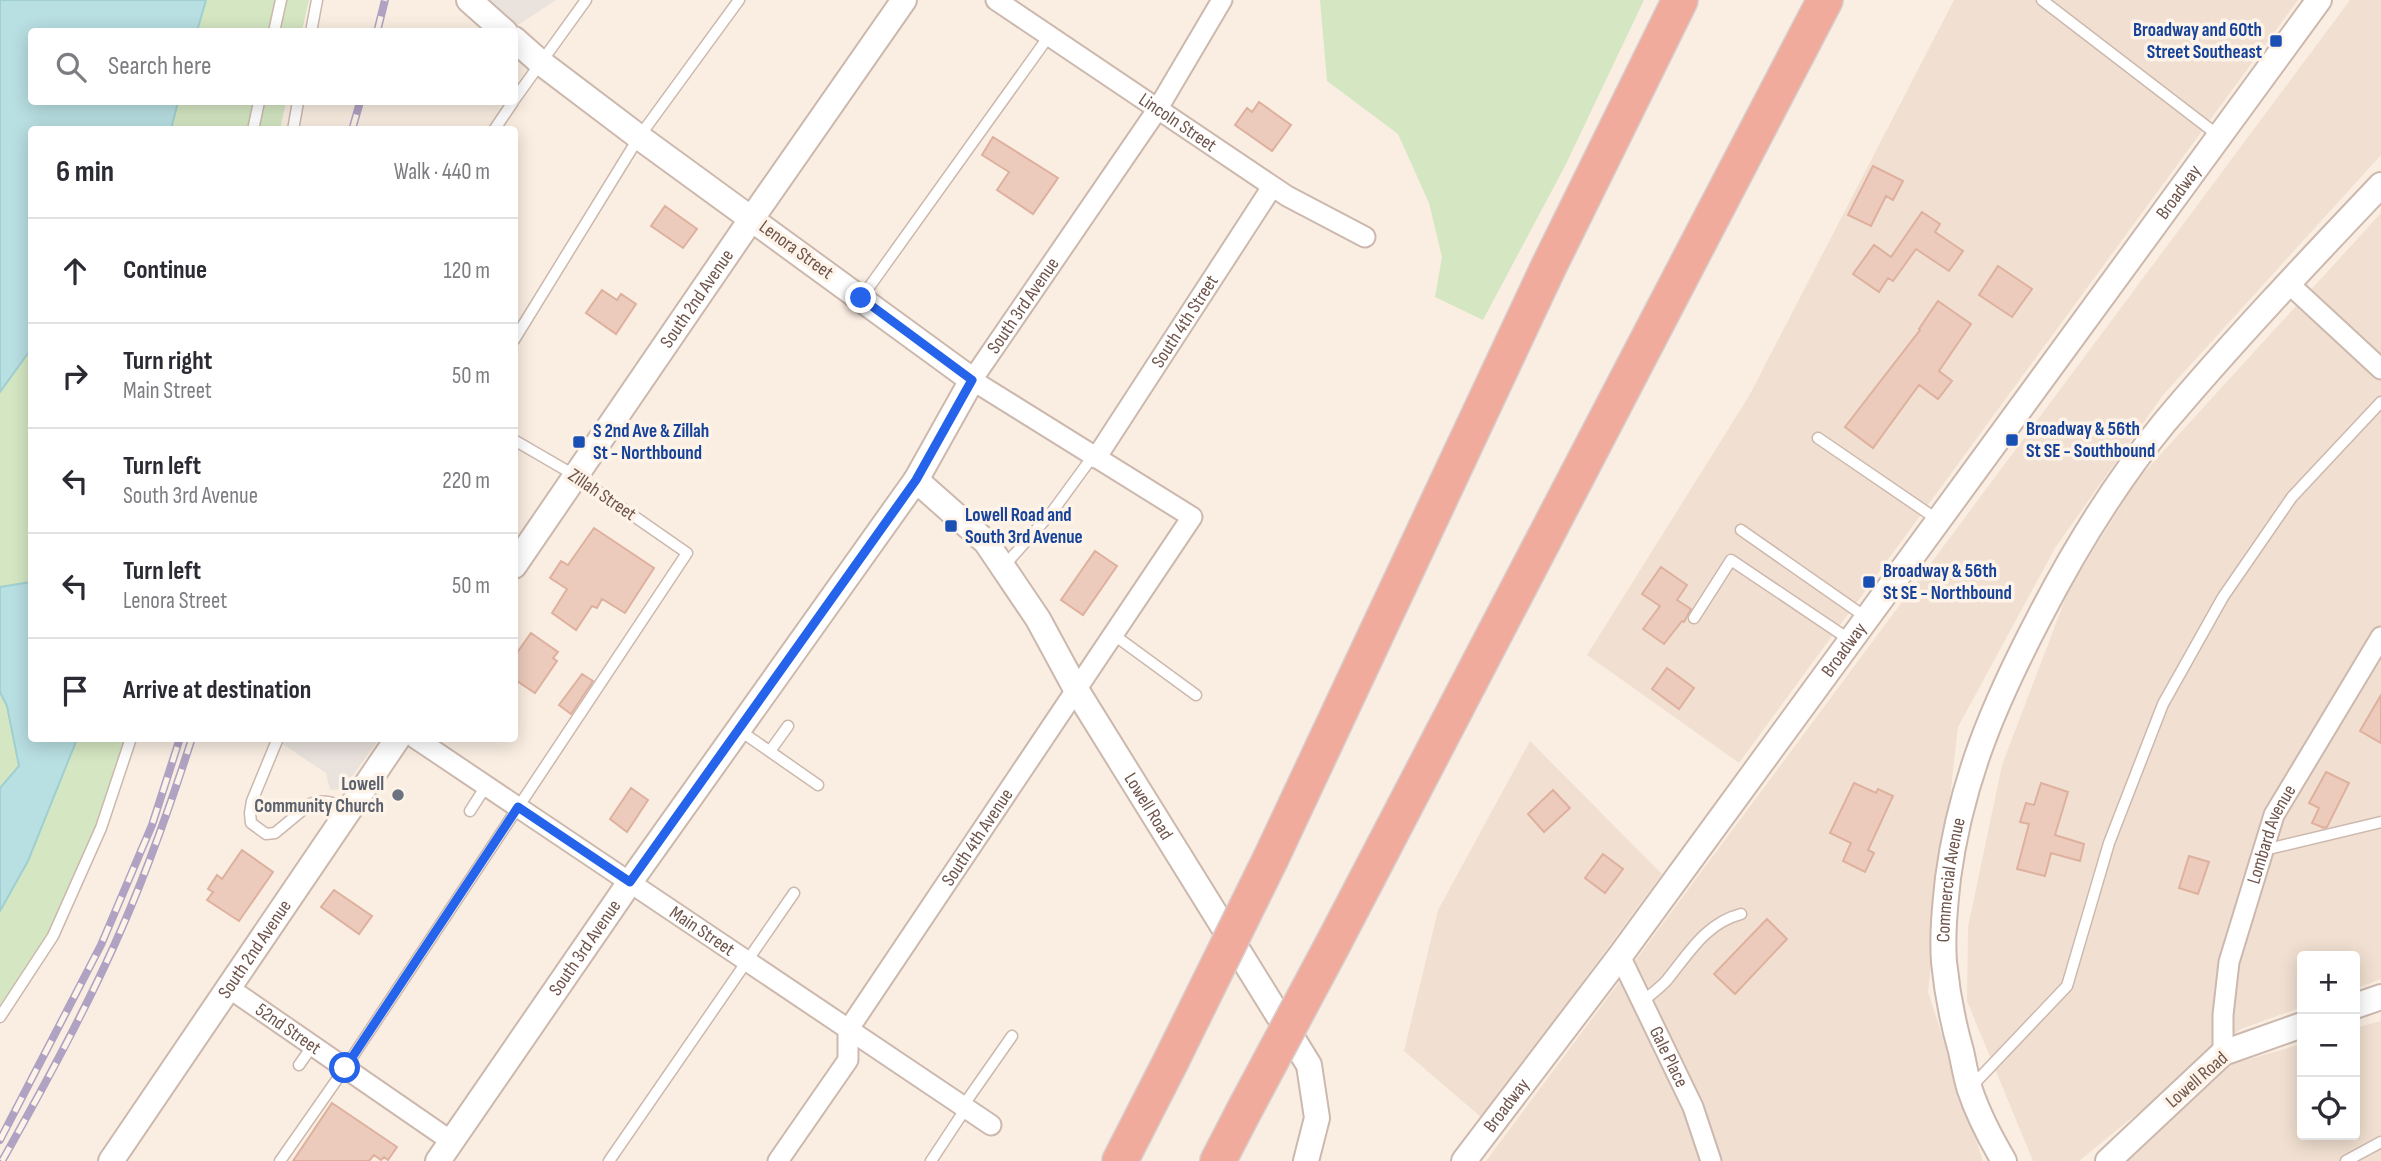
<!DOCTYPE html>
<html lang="en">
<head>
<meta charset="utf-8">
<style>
	:root { --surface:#fff; --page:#f2f2f3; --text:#2b2b33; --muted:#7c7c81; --line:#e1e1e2 }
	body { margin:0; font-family:"Sofia Sans Condensed",sans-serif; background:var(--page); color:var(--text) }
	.controls { position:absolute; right:21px; bottom:21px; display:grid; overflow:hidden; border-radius:7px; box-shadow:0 4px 18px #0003 }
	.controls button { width:63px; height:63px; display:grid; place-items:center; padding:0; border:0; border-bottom:2px solid var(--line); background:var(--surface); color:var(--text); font:35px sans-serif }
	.stop { position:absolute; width:21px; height:21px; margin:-16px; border:5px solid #2563eb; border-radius:50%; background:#fff }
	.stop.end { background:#2563eb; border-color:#fff; box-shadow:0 2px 7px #0008 }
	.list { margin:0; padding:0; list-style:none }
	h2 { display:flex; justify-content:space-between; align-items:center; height:91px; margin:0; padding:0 28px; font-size:30px }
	h2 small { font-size:23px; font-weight:400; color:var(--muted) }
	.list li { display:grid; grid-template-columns:46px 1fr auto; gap:21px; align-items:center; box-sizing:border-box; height:105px; padding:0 28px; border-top:2px solid var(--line) }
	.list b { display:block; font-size:26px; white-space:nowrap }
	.list p { margin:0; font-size:23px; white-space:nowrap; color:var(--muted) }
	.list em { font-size:23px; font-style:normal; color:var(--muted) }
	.icon { flex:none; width:38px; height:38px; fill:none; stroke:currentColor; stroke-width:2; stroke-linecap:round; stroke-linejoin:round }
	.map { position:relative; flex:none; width:2381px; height:1161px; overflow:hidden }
	.search { position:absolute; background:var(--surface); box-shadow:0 4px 18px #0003; left:28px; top:28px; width:490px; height:77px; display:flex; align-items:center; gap:18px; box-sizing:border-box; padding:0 24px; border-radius:7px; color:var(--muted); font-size:26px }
	.panel { position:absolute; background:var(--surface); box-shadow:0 4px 18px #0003; left:28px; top:126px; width:490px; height:616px; border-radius:7px }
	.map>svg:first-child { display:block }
	.residential { fill:#f1e0d1 }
	.industrial { fill:#e9e2dd }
	.green { fill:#d4e6c2 }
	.water { fill:#b8dfe2; stroke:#a0cfd2; stroke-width:2 }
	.building { fill:#edcbbc; stroke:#deb09e; stroke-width:2 }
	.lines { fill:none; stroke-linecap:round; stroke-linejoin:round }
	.service-casing { stroke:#ccb8ad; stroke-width:13 }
	.minor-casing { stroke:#ccb8ad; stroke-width:23 }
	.tertiary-casing { stroke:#ccb8ad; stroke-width:28 }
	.motorway-casing { stroke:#d7cfcd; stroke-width:38 }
	.service { stroke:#fff; stroke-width:10 }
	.minor { stroke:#fff; stroke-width:19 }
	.tertiary { stroke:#fff; stroke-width:24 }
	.motorway { stroke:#f0ab9d; stroke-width:35 }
	.rail-casing { stroke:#b0a2c2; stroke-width:8 }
	.rail { stroke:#fdf3e8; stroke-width:5; stroke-dasharray:16; stroke-linecap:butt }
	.motorway-bridge-casing { stroke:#d7cfcd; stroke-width:38; stroke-linecap:butt }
	.motorway-bridge { stroke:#f0ab9d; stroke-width:35 }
	.route { stroke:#2563eb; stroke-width:9 }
	.transit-dot { fill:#1a4fb4; stroke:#fdf3e8; stroke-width:2.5 }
	.worship-dot { fill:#6b7280; stroke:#fdf3e8; stroke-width:2.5 }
	.labels { text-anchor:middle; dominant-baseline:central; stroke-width:7; stroke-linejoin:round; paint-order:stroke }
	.transit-label { font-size:19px; font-weight:bold; fill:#164399; stroke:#fdf3e8; text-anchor:start }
	.street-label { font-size:19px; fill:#6f544b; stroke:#fdf3e8 }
	.worship-label { font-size:19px; font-weight:bold; fill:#5b616d; stroke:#fdf3e8; text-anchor:end }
</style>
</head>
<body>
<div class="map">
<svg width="2381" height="1161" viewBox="0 0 2381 1161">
	<rect width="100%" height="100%" fill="#faeee2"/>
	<!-- residential -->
	<path class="residential" d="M1954,0H2298L1739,763L1587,655L1749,396Z
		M2350,0H2381V155L2163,395L2055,548L1958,727L1928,992L1983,1161H1486Z
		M2381,213V979L2355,989V956H2302V1007L2241,1029L2079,1161H2033L1967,1001L1968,927L2002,765L2069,589L2137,480Z
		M1530,741L1662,874L1482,1118L1404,1051L1438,910Z
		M2381,1021V1161H2127L2221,1067L2302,1044V1135H2355V1028Z"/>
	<!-- industrial -->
	<path class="industrial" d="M487,0H556L518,25Z
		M275,739H379L343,789L330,790L326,773Z"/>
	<!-- green -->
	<path class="green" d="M206,0H309L302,31L197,32Z
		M1320,0H1644L1566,164L1483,320L1435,297L1442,257L1429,203L1398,134L1327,81Z
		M178,102H286L280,129L171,130Z
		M31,349L32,738L131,739L101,828L53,936L0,1017V392Z"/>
	<!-- water -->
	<path class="water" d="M0,0H206L197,31L32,32V102H178L171,129L32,130L31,349L0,392Z
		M31,582L32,738L77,739L28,861L0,911V788L19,766L7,706L0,692V587Z"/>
	<!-- building -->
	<path class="building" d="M1259,102L1291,125L1272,151L1235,125L1247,108L1252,112Z
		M993,137L1058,178L1033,214L997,190L1009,172L982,155Z
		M1873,166L1903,181L1893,200L1886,196L1871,226L1848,215Z
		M665,206L697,229L683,248L651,226Z
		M1922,212L1940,224L1935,232L1963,251L1949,271L1916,249L1893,281L1888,278L1879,292L1853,274L1874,245L1891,257Z
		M1998,266L2032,289L2012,317L1979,295Z
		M602,290L617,300L621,294L636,304L616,334L586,313Z
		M1938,301L1971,324L1939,371L1952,381L1938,399L1919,385L1873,448L1845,427L1920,330L1919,329Z
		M594,528L654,568L625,613L602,599L597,608L592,606L576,630L552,613L567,589L550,578L561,561L568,565Z
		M1095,551L1117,566L1083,615L1061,600Z
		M1661,567L1687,585L1677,600L1691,609L1684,622L1682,621L1664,644L1643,629L1660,606L1642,594Z
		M531,633L558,652L553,658L557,661L535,693L514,679V657Z
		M1667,668L1694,688L1679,709L1652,689Z
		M582,674L593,681L571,714L559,705Z
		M2381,695V743L2360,731Z
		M2326,772L2349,783L2327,827L2324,828L2312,823L2319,808L2309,803Z
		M1854,783L1876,793L1878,789L1893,796L1868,850L1874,853L1865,872L1843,861L1851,843L1830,833Z
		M2041,783L2068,792L2055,835L2084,844L2080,861L2051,853L2045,876L2017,869L2029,824L2020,822L2026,803L2034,805Z
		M631,788L648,800L627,832L610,819Z
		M1553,790L1570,808L1544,832L1528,814Z
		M242,850L273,872L239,921L207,900L213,892L208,889L217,875L222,879Z
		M1603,854L1623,869L1605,893L1585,878Z
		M2189,856L2209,862L2198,894L2179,888Z
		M334,890L372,916L359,934L321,907Z
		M1767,919L1787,939L1735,994L1714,974Z
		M332,1103L397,1147L388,1160L384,1157L381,1160L374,1155L369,1161H293Z"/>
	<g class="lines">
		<defs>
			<path id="service" d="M2042,0L2219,136
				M274,32L281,0
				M311,32L317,0
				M514,100L586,0
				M253,130L259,102
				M293,130L298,102
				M494,130L513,102
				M862,297L1049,36
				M514,340L639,137L739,0
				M1818,438L1938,520
				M1741,530L1867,618
				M1003,567L1052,512L1093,456
				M1694,618L1731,560L1850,640
				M1114,635L1196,695
				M739,730L818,785
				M278,738L252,801L250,813L251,823L266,834L275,833L310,804C324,798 336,804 350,809
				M770,751L788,726
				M470,811L486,786
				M2264,850L2381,822
				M1642,1002C1650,995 1660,988 1667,980C1689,953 1706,923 1741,914
				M0,1017L53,936L101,828L131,738
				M299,1065L313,1045
				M1971,1087L2067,986L2109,843L2163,704L2223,597L2292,497L2381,402
				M963,1106L1012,1036
				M280,1161L345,1068L687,553L576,476L514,440
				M609,1161L794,893
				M931,1161L966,1108
				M2346,1161L2381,1142"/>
			<g id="minor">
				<path id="s1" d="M996,0L1287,196L1365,237"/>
				<path d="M2288,283L2381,369"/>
				<path id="s2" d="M1096,458L1272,187"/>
				<path id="s3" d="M415,738L991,1125"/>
				<path id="s4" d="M1620,956L1693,1107L1711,1161"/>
				<path id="s5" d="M229,988L451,1141"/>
				<path id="s6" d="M2223,1053V1015L2229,962L2274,815L2381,637"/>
				<path id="s7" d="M778,1161L848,1060V1030L1192,517L972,380L1157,110L1222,0"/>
			</g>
			<g id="tertiary">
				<path d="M469,0L505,32"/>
				<path id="s8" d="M916,480L986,542L1038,619L1077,691L1309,1065L1317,1118L1306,1161"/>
				<path id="s9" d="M514,566L752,218L904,0"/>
				<path d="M2355,1006L2381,997"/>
				<path id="s10" d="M111,1161L398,738"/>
				<path id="s11" d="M438,1161L630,882L916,480L972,380L639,137L540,62L514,39"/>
				<path id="s12" d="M1464,1161L1620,956L2319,0"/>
				<path id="s13" d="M2004,1161C1991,1139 1978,1114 1970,1090C1966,1078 1964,1064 1961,1051C1953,1023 1947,992 1944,962C1942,934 1945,906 1948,878C1961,781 1994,704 2039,618C2074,550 2115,483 2164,423C2233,341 2307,263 2381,185"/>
				<path d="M2108,1161L2223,1053L2302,1025"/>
			</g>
			<path id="motorway" d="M1271,858L1548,268L1680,0
				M1333,944L1825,0
				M1120,1161L1171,1061
				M1218,1161L1246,1107"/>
		</defs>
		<!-- service casing -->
		<use href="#service" class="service-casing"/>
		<!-- minor casing -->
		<use href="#minor" class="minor-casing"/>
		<!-- tertiary casing -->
		<use href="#tertiary" class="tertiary-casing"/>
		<!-- motorway casing -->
		<use href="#motorway" class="motorway-casing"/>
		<!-- service -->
		<use href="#service" class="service"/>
		<!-- minor -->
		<use href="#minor" class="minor"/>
		<!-- tertiary -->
		<use href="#tertiary" class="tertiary"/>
		<!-- motorway -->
		<use href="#motorway" class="motorway"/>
		<defs>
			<path id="rail" d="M377,32L385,0
				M352,130L360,102
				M0,1140L101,945L152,825L180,738
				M2,1161C41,1092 80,1021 113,948C144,880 169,810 192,738"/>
		</defs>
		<!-- rail casing -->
		<use href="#rail" class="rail-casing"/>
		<!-- rail -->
		<use href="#rail" class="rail"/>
		<defs>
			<path id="motorway-bridge" d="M1171,1061L1271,858
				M1246,1107L1333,944"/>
		</defs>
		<!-- motorway-bridge casing -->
		<use href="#motorway-bridge" class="motorway-bridge-casing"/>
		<!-- motorway-bridge -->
		<use href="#motorway-bridge" class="motorway-bridge"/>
	</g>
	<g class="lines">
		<!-- route -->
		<path class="route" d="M345,1068L518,807L630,882L916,480L972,380L861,298"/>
	</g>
	<!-- markers -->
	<g class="transit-dot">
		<rect x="2269" y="34" width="14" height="14" rx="3.5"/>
		<rect x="2005" y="433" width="14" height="14" rx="3.5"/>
		<rect x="572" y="435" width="14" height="14" rx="3.5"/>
		<rect x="944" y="519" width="14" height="14" rx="3.5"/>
		<rect x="1862" y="575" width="14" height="14" rx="3.5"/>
	</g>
	<circle class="worship-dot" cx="398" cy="795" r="7"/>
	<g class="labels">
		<!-- transit labels -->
		<g class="transit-label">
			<text x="2262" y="30" text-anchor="end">Broadway and 60th<tspan x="2262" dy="22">Street Southeast</tspan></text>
			<text x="2026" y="429">Broadway &amp; 56th<tspan x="2026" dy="22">St SE - Southbound</tspan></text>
			<text x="593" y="431">S 2nd Ave &amp; Zillah<tspan x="593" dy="22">St - Northbound</tspan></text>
			<text x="965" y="515">Lowell Road and<tspan x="965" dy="22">South 3rd Avenue</tspan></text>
			<text x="1883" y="571">Broadway &amp; 56th<tspan x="1883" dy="22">St SE - Northbound</tspan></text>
		</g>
		<!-- street labels -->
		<g class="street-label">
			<text stroke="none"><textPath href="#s1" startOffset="219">Lincoln Street</textPath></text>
			<text stroke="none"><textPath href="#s12" startOffset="1204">Broadway</textPath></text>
			<text transform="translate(796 250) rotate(36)">Lenora Street</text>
			<text stroke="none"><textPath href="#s9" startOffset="324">South 2nd Avenue</textPath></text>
			<text stroke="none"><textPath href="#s7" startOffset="1120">South 3rd Avenue</textPath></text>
			<text stroke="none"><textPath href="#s2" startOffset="163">South 4th Street</textPath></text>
			<text transform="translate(602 495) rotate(34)">Zillah Street</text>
			<text stroke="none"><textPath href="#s12" startOffset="637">Broadway</textPath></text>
			<text stroke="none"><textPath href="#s8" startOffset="404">Lowell Road</textPath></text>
			<text stroke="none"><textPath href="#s6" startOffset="226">Lombard Avenue</textPath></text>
			<text stroke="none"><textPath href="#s7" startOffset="385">South 4th Avenue</textPath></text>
			<text stroke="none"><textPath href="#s13" startOffset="292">Commercial Avenue</textPath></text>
			<text stroke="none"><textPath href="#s3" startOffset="346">Main Street</textPath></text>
			<text stroke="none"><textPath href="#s11" startOffset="259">South 3rd Avenue</textPath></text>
			<text stroke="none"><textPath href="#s10" startOffset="256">South 2nd Avenue</textPath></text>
			<text stroke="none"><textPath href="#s5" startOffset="72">52nd Street</textPath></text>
			<text stroke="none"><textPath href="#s4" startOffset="112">Gale Place</textPath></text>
			<text transform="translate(2197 1080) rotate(-41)">Lowell Road</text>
			<text stroke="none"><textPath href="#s12" startOffset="70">Broadway</textPath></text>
		</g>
		<!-- worship labels -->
		<g class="worship-label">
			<text x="384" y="784">Lowell<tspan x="384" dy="22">Community Church</tspan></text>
		</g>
	</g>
</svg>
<div class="controls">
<button>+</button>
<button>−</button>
<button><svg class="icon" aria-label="locate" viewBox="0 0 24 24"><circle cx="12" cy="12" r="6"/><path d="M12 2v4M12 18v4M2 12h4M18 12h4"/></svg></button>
</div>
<div class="stop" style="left:345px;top:1068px"></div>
<div class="stop end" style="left:861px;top:298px"></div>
<div class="search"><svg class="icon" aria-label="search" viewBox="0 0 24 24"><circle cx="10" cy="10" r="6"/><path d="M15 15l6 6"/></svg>Search here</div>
<section class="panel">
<h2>6 min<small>Walk · 440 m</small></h2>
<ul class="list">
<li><svg class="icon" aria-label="ahead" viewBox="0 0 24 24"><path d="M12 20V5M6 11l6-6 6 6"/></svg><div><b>Continue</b></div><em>120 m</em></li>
<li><svg class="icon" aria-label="right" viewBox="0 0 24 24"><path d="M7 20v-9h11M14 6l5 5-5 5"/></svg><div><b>Turn right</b><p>Main Street</p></div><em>50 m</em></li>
<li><svg class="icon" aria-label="left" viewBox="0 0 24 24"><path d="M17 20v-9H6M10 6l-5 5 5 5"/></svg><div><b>Turn left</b><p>South 3rd Avenue</p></div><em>220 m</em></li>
<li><svg class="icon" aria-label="left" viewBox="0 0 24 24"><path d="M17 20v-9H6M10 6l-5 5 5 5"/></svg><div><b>Turn left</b><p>Lenora Street</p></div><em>50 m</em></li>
<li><svg class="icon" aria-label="arrive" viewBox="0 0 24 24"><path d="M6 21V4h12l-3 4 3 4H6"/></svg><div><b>Arrive at destination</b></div></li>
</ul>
</section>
</div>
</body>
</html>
